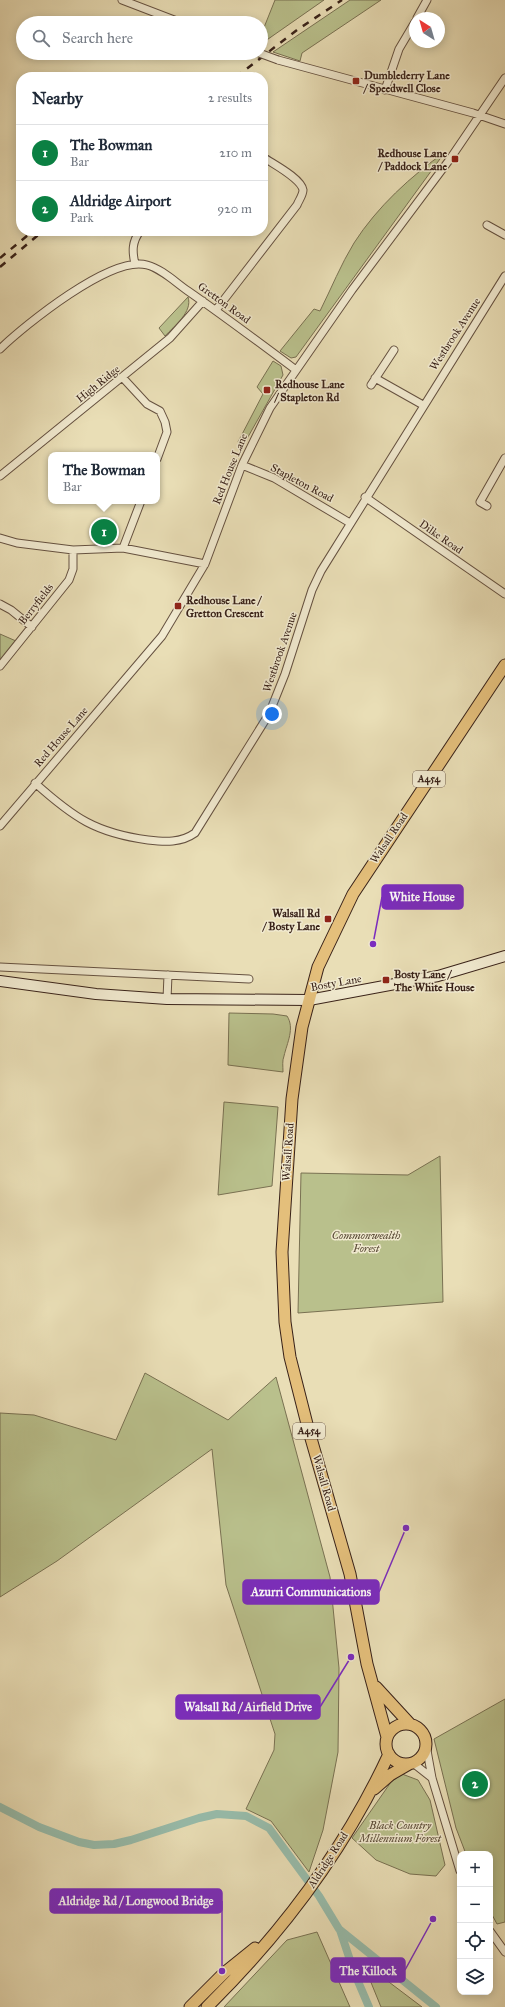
<!DOCTYPE html>
<html lang="en">
<head>
<meta charset="utf-8">
<style>
	:root { --surface:#fff; --page:#f6f6f7; --text:#1f2937; --muted:#747a83; --line:#e0e1e3; --accent:#0b8043 }
	body { margin:0; font-family:"IM FELL Great Primer",serif; background:var(--page); color:var(--text) }
	.controls { position:absolute; right:12px; bottom:12px; display:grid; overflow:hidden; border-radius:8px; box-shadow:0 2px 10px #0003 }
	.controls button { width:36px; height:36px; display:grid; place-items:center; padding:0; border:0; border-bottom:1px solid var(--line); background:var(--surface); color:var(--text); font:20px sans-serif }
	.compass { position:absolute; left:409px; top:12px; width:36px; height:36px; border-radius:50%; background:var(--surface); box-shadow:0 2px 10px #0003; rotate:323deg }
	.you { position:absolute; left:272px; top:714px; width:14px; height:14px; margin:-10px; border:3px solid #fff; border-radius:50%; background:#1a73e8; box-shadow:0 0 0 6px #1a73e833 }
	.badge { display:grid; place-items:center; width:26px; height:26px; border-radius:50%; background:var(--accent); color:#fff; font-size:13px; font-weight:700 }
	.pin { position:absolute; translate:-50% -50%; border:2px solid #fff; box-shadow:0 1px 4px #0006 }
	.popup { position:absolute; left:48px; top:452px; width:112px; height:52px; box-sizing:border-box; display:grid; place-content:center; border-radius:8px; background:var(--surface); filter:drop-shadow(0 1px 3px #0005); font-size:13px; white-space:nowrap; color:var(--muted) }
	.popup b { font-size:15px; color:var(--text) }
	.popup::after { content:''; position:absolute; left:50%; top:100%; margin-left:-8px; border:8px solid transparent; border-top-color:var(--surface) }
	.list { margin:0; padding:0; list-style:none }
	h2 { display:flex; justify-content:space-between; align-items:center; height:52px; margin:0; padding:0 16px; font-size:17px }
	h2 small { font-size:13px; font-weight:400; color:var(--muted) }
	.list li { display:grid; grid-template-columns:26px 1fr auto; gap:12px; align-items:center; box-sizing:border-box; height:56px; padding:0 16px; border-top:1px solid var(--line) }
	.list b { display:block; font-size:15px; white-space:nowrap }
	.list p { margin:0; font-size:13px; white-space:nowrap; color:var(--muted) }
	.list em { font-size:13px; font-style:normal; color:var(--muted) }
	.icon { flex:none; width:22px; height:22px; fill:none; stroke:currentColor; stroke-width:2; stroke-linecap:round; stroke-linejoin:round }
	.map { position:relative; flex:none; width:505px; height:2007px; overflow:hidden }
	.search { position:absolute; background:var(--surface); box-shadow:0 2px 10px #0003; left:16px; top:16px; width:252px; height:44px; display:flex; align-items:center; gap:10px; box-sizing:border-box; padding:0 14px; border-radius:22px; color:var(--muted); font-size:15px }
	.panel { position:absolute; background:var(--surface); box-shadow:0 2px 10px #0003; left:16px; top:72px; width:252px; height:164px; border-radius:16px }
	.map>svg:first-child { display:block }
	.green { fill:#b9c08c; stroke:#797152 }
	.lines { fill:none; stroke-linecap:round; stroke-linejoin:round }
	.canal { stroke:#97bcab; stroke-width:8 }
	.minor-casing { stroke:#655140; stroke-width:9 }
	.secondary-casing { stroke:#392219; stroke-width:12 }
	.primary-casing { stroke:#392219; stroke-width:13 }
	.minor { stroke:#f1ead0; stroke-width:7 }
	.secondary { stroke:#f1ead0; stroke-width:10 }
	.primary { stroke:#e4bf7b; stroke-width:11 }
	.rail { stroke:#392219; stroke-width:2.5; stroke-dasharray:7 7; stroke-linecap:butt }
	.minor-bridge-casing { stroke:#655140; stroke-width:9; stroke-linecap:butt }
	.minor-bridge { stroke:#f1ead0; stroke-width:7 }
	.poi-dot { fill:#8f2418; stroke:#f1ead0; stroke-width:1.5 }
	.labels { text-anchor:middle; dominant-baseline:central; stroke-width:3; stroke-linejoin:round; paint-order:stroke }
	.shield { fill:#f1ead0; stroke:#705e50; stroke-width:1 }
	.shield-label { font-size:10px; font-weight:bold; fill:#392219 }
	.poi-label { font-size:11px; font-weight:bold; fill:#392219; stroke:#f1ead0; text-anchor:start }
	.street-label { font-size:11px; fill:#392219; stroke:#f1ead0 }
	.park-label { font-size:11px; font-style:italic; fill:#594a36; stroke:#f1ead0 }
	.leader { fill:none; stroke:#7b2cbf; stroke-width:1.5 }
	.callout-dot { fill:#7b2cbf; stroke:#f1ead0; stroke-width:1.5 }
	.callout { fill:#7b2cbf; stroke:#7b2cbf; stroke-width:1.5 }
	.callout-label { font-size:12px; text-anchor:middle; font-weight:bold; fill:#fff }
</style>
</head>
<body>
<div class="map">
<svg width="505" height="2007" viewBox="0 0 505 2007">
	<rect width="100%" height="100%" fill="#e9deb6"/>
	<filter id="stains"><feTurbulence type="fractalNoise" baseFrequency=".005" numOctaves="4"/><feColorMatrix values="0 0 0 0 .2 0 0 0 0 .09 0 0 0 0 .02 0 0 0 .5 -.17"/></filter>
	<radialGradient id="worn" r=".72"><stop offset=".6" stop-color="#630" stop-opacity="0"/><stop offset="1" stop-color="#630" stop-opacity=".3"/></radialGradient>
	<!-- green -->
	<path class="green" d="M275,0H324L261,44V35Z
		M350,0H381L302,53L300,61L273,52Z
		M445,152L296,357L291,358L280,351L314,309L320,311C331,289 341,264 354,243C377,207 411,176 445,152Z
		M188,297C193,312 174,326 165,336L159,328Z
		M273,361L281,366L283,375L244,444L238,442L263,394L257,387Z
		M0,634L16,641L0,661Z
		M229,1013L273,1014L287,1016C295,1028 287,1043 284,1056C282,1061 283,1066 283,1072L228,1065Z
		M224,1102L278,1107L272,1186L218,1195Z
		M440,1156L443,1302L298,1313L301,1173L408,1175Z
		M145,1373L228,1420L276,1377L330,1577L339,1668L338,1752L323,1830L309,1872L271,1821L246,1809L274,1750L275,1734L226,1585L212,1449L57,1561L0,1597V1413L34,1415L116,1440Z
		M505,1699V1922L497,1924L490,1911V1854H466L456,1828L434,1739Z
		M402,1774L418,1780L430,1800L445,1865L436,1876L410,1874L376,1860L352,1838L391,1782Z
		M317,1932L350,2007H224L287,1940Z
		M377,1973L422,2007H381L370,1980Z"/>
	<g class="lines">
		<!-- canal -->
		<path class="canal" d="M0,1807L39,1827L79,1842L94,1845L114,1844L131,1840L199,1818L217,1814L246,1816L269,1828L319,1896L339,1929L436,2007
			M340,1930L354,1972L369,2007"/>
		<defs>
			<path id="minor" d="M122,0L182,23
				M417,18L427,0
				M278,60L473,113L505,124
				M385,90L399,49L415,22
				M487,225L505,235
				M135,264C132,251 132,242 140,231
				M216,310L297,205C299,200 303,195 303,190C301,178 273,164 263,157
				M0,349C25,325 111,255 147,265C162,269 175,282 188,291C224,316 260,343 296,370
				M123,378L147,404L160,411L165,422L167,432L157,459
				M375,378L423,405
				M371,385L394,350
				M242,465L274,478L350,523
				M0,476L170,338L203,301
				M365,497L505,594
				M487,506L480,502L505,458
				M0,538L17,543L73,550L123,548L205,564
				M123,548L141,501
				M0,604L11,610L32,627
				M0,666L69,580L73,569V550
				M35,783C74,818 96,833 148,840C165,842 181,843 195,833L269,714L285,674L312,590L321,571L505,276
				M0,826L162,636L205,564L242,465L270,408L352,290L450,159L505,78
				M0,967L249,979
				M167,999L168,975
				M426,1745L432,1778L460,1871
				M413,1763L432,1778
				M490,1931L505,1952"/>
			<path id="secondary" d="M0,981L96,994L167,999L309,1000L438,976L505,956"/>
			<path id="primary" d="M376,1687L410,1724
				M386 1744a20 20 0 1 1 40 0a20 20 0 1 1-40 0Z
				M387,1737L367,1664L350,1574L308,1428L290,1357L285,1322L282,1252L292,1099L302,1027L318,967L353,894L505,665
				M374,1789L390,1775L409,1764
				M190,2007L224,1973L255,1948
				M207,2007C281,1934 345,1849 389,1754"/>
		</defs>
		<!-- minor casing -->
		<use href="#minor" class="minor-casing"/>
		<!-- secondary casing -->
		<use href="#secondary" class="secondary-casing"/>
		<!-- primary casing -->
		<use href="#primary" class="primary-casing"/>
		<!-- minor -->
		<use href="#minor" class="minor"/>
		<!-- secondary -->
		<use href="#secondary" class="secondary"/>
		<!-- primary -->
		<use href="#primary" class="primary"/>
		<!-- rail -->
		<path class="rail" d="M236,77L297,30L342,0
			M0,258L33,231
			M0,267L43,231"/>
		<defs>
			<path id="minor-bridge" d="M259,53L278,60"/>
		</defs>
		<!-- minor-bridge casing -->
		<use href="#minor-bridge" class="minor-bridge-casing"/>
		<!-- minor-bridge -->
		<use href="#minor-bridge" class="minor-bridge"/>
	</g>
	<!-- markers -->
	<g class="poi-dot">
		<rect x="352" y="77" width="8" height="8" rx="2"/>
		<rect x="451" y="155" width="8" height="8" rx="2"/>
		<rect x="263" y="386" width="8" height="8" rx="2"/>
		<rect x="174" y="602" width="8" height="8" rx="2"/>
		<rect x="324" y="915" width="8" height="8" rx="2"/>
		<rect x="382" y="976" width="8" height="8" rx="2"/>
	</g>
	<g class="labels">
		<!-- shield labels -->
		<g class="shield">
			<rect x="413" y="771" width="32" height="16" rx="3"/>
			<rect x="293" y="1423" width="32" height="16" rx="3"/>
		</g>
		<g class="shield-label">
			<text x="429" y="779">A454</text>
			<text x="309" y="1431">A454</text>
		</g>
		<!-- poi labels -->
		<g class="poi-label">
			<text x="364" y="75">Dumblederry Lane<tspan x="364" dy="13">/ Speedwell Close</tspan></text>
			<text x="447" y="153" text-anchor="end">Redhouse Lane<tspan x="447" dy="13">/ Paddock Lane</tspan></text>
			<text x="275" y="384">Redhouse Lane<tspan x="275" dy="13">/ Stapleton Rd</tspan></text>
			<text x="186" y="600">Redhouse Lane /<tspan x="186" dy="13">Gretton Crescent</tspan></text>
			<text x="320" y="913" text-anchor="end">Walsall Rd<tspan x="320" dy="13">/ Bosty Lane</tspan></text>
			<text x="394" y="974">Bosty Lane /<tspan x="394" dy="13">The White House</tspan></text>
		</g>
		<!-- street labels -->
		<g class="street-label">
			<text transform="translate(224 303) rotate(36)">Gretton Road</text>
			<text transform="translate(455 334) rotate(-57)">Westbrook Avenue</text>
			<text transform="translate(98 384) rotate(-39)">High Ridge</text>
			<text transform="translate(230 469) rotate(-68)">Red House Lane</text>
			<text transform="translate(302 483) rotate(28)">Stapleton Road</text>
			<text transform="translate(441 537) rotate(35)">Dilke Road</text>
			<text transform="translate(36 604) rotate(-52)">Berryfields</text>
			<text transform="translate(280 652) rotate(-71)">Westbrook Avenue</text>
			<text transform="translate(61 737) rotate(-49)">Red House Lane</text>
			<text transform="translate(389 838) rotate(-56)">Walsall Road</text>
			<text transform="translate(336 983) rotate(-10)">Bosty Lane</text>
			<text transform="translate(288 1152) rotate(-86)">Walsall Road</text>
			<text transform="translate(324 1483) rotate(74)">Walsall Road</text>
			<text transform="translate(328 1860) rotate(-57)">Aldridge Road</text>
		</g>
		<!-- park labels -->
		<g class="park-label">
			<text x="366" y="1235">Commonwealth<tspan x="366" dy="13">Forest</tspan></text>
			<text x="400" y="1825">Black Country<tspan x="400" dy="13">Millennium Forest</tspan></text>
		</g>
	</g>
	<!-- callouts -->
	<path class="leader" d="M373 944L382 897M406 1528L379 1592M351 1657L320 1707M222 1971L222 1901M433 1919L405 1970"/>
	<g class="callout-dot">
		<circle cx="373" cy="944" r="4"/>
		<circle cx="406" cy="1528" r="4"/>
		<circle cx="351" cy="1657" r="4"/>
		<circle cx="222" cy="1971" r="4"/>
		<circle cx="433" cy="1919" r="4"/>
	</g>
	<g class="callout">
		<rect x="382" y="885" width="81" height="24" rx="4"/>
		<rect x="243" y="1580" width="136" height="24" rx="4"/>
		<rect x="176" y="1695" width="144" height="24" rx="4"/>
		<rect x="50" y="1889" width="172" height="24" rx="4"/>
		<rect x="331" y="1958" width="74" height="24" rx="4"/>
	</g>
	<g class="callout-label">
		<text x="422" y="901">White House</text>
		<text x="311" y="1596">Azurri Communications</text>
		<text x="248" y="1711">Walsall Rd / Airfield Drive</text>
		<text x="136" y="1905">Aldridge Rd / Longwood Bridge</text>
		<text x="368" y="1975">The Killock</text>
	</g>
	<rect width="100%" height="100%" filter="url(#stains)"/>
	<rect width="100%" height="100%" fill="url(#worn)"/>
</svg>
<div class="controls">
<button>+</button>
<button>−</button>
<button><svg class="icon" aria-label="locate" viewBox="0 0 24 24"><circle cx="12" cy="12" r="6"/><path d="M12 2v4M12 18v4M2 12h4M18 12h4"/></svg></button>
<button><svg class="icon" aria-label="layers" viewBox="0 0 24 24"><path d="M12 4l9 5-9 5-9-5zM3 14l9 5 9-5"/></svg></button>
</div>
<svg class="compass" viewBox="-18 -18 36 36"><path d="M0-13l5 13h-10z" fill="#e53935"/><path d="M0 13l5-13h-10z" fill="#747a83"/></svg>
<div class="you"></div>
<div class="pin badge" style="left:104px;top:532px">1</div>
<div class="popup"><b>The Bowman</b>Bar</div>
<div class="pin badge" style="left:475px;top:1784px">2</div>
<div class="search"><svg class="icon" aria-label="search" viewBox="0 0 24 24"><circle cx="10" cy="10" r="6"/><path d="M15 15l6 6"/></svg>Search here</div>
<section class="panel">
<h2>Nearby<small>2 results</small></h2>
<ul class="list">
<li><span class="badge">1</span><div><b>The Bowman</b><p>Bar</p></div><em>210 m</em></li>
<li><span class="badge">2</span><div><b>Aldridge Airport</b><p>Park</p></div><em>920 m</em></li>
</ul>
</section>
</div>
</body>
</html>
